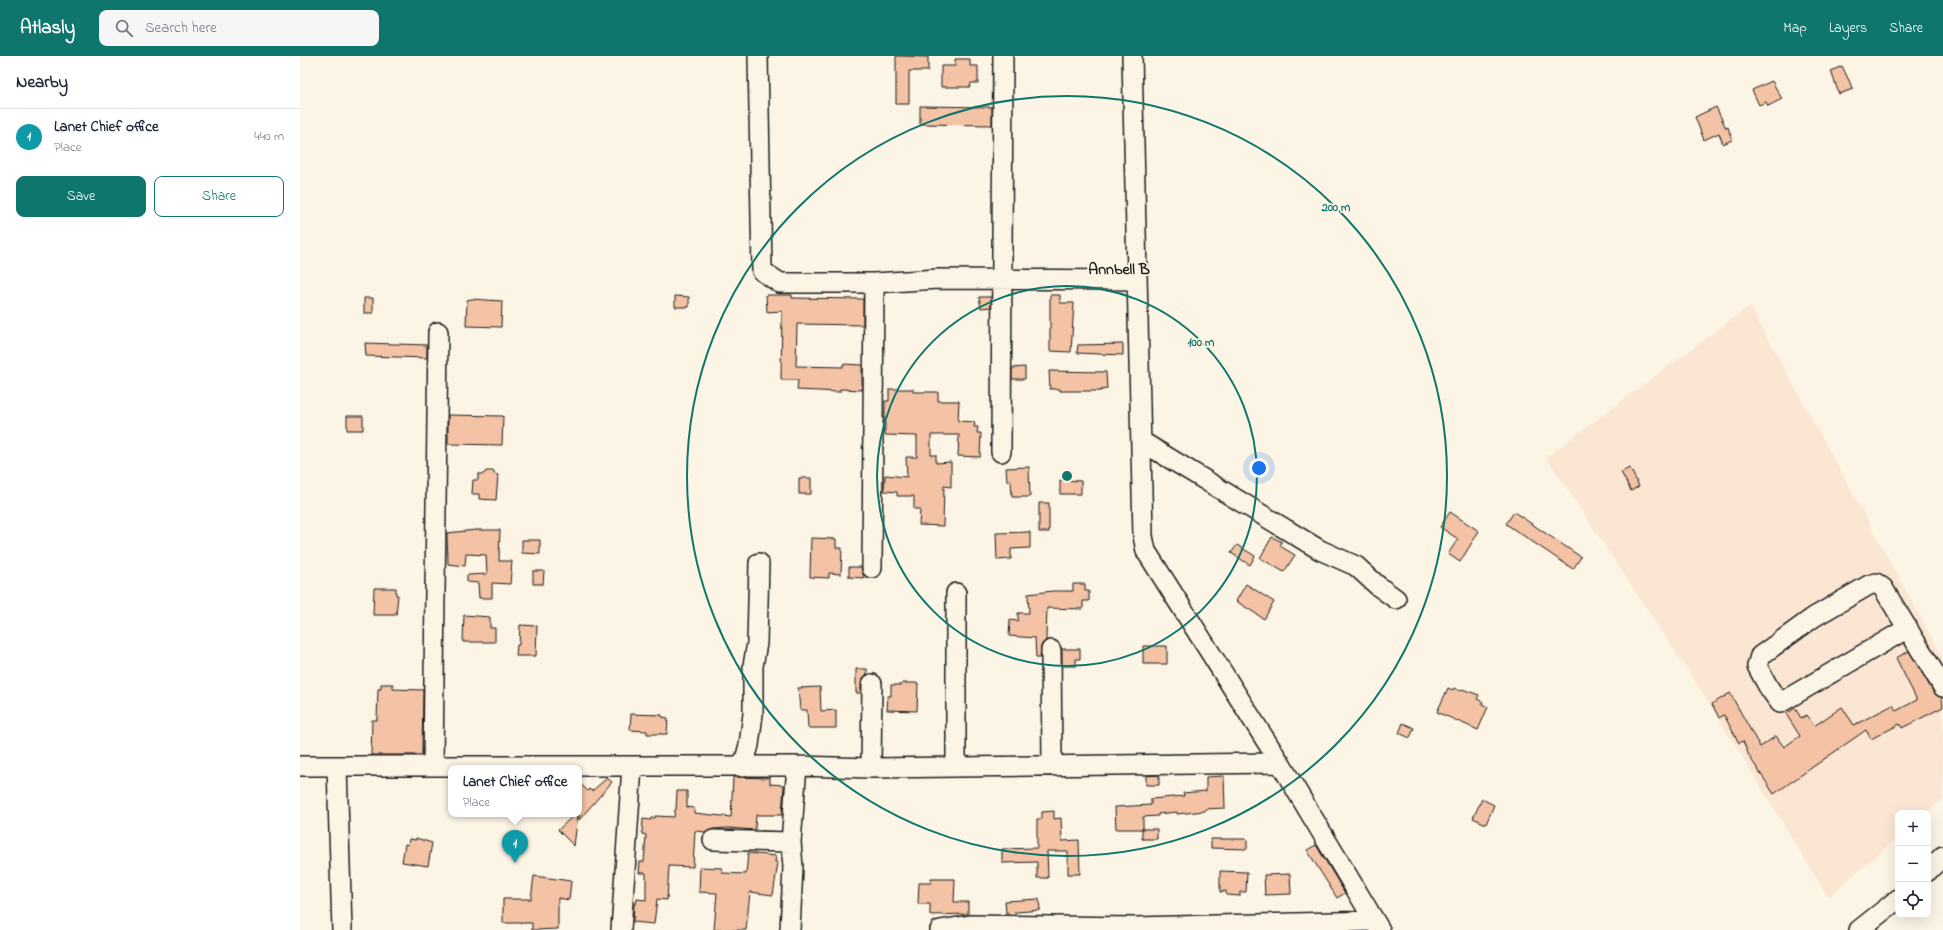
<!DOCTYPE html>
<html lang="en">
<head>
<meta charset="utf-8">
<style>
	:root { --surface:#fff; --page:#f6f6f7; --text:#1f2937; --muted:#747a83; --line:#e0e1e3; --accent:#0f766e }
	body { margin:0; font-family:"Indie Flower",sans-serif; background:var(--page); color:var(--text) }
	.controls { position:absolute; right:12px; bottom:12px; display:grid; overflow:hidden; border-radius:8px; box-shadow:0 4px 16px #0002 }
	.controls button { width:36px; height:36px; display:grid; place-items:center; padding:0; border:0; border-bottom:1px solid var(--line); background:var(--surface); color:var(--text); font:20px sans-serif }
	.you { position:absolute; left:959px; top:412px; width:14px; height:14px; margin:-10px; border:3px solid #fff; border-radius:50%; background:#1a73e8; box-shadow:0 0 0 6px #1a73e833 }
	.badge { display:grid; place-items:center; width:26px; height:26px; border-radius:50%; background:var(--accent); color:#fff; font-size:13px; font-weight:700 }
	.pin { position:absolute; translate:-50% -33px; filter:drop-shadow(0 1px 2px #0008) }
	.pin::after { content:''; position:absolute; top:21px; width:14px; height:12px; background:inherit; clip-path:polygon(0 0,100% 0,50% 100%) }
	.popup { position:absolute; left:148px; top:709px; width:134px; height:52px; box-sizing:border-box; display:grid; place-content:center; border-radius:8px; background:var(--surface); filter:drop-shadow(0 1px 3px #0005); font-size:13px; white-space:nowrap; color:var(--muted) }
	.popup b { font-size:15px; color:var(--text) }
	.popup::after { content:''; position:absolute; left:50%; top:100%; margin-left:-8px; border:8px solid transparent; border-top-color:var(--surface) }
	.list { margin:0; padding:0; list-style:none }
	h2 { display:flex; justify-content:space-between; align-items:center; height:52px; margin:0; padding:0 16px; font-size:17px }
	h2 small { font-size:13px; font-weight:400; color:var(--muted) }
	.list li { display:grid; grid-template-columns:26px 1fr auto; gap:12px; align-items:center; box-sizing:border-box; height:56px; padding:0 16px; border-top:1px solid var(--line) }
	.list b { display:block; font-size:15px; white-space:nowrap }
	.list p { margin:0; font-size:13px; white-space:nowrap; color:var(--muted) }
	.list em { font-size:13px; font-style:normal; color:var(--muted) }
	.actions { display:flex; gap:8px; padding:12px 16px }
	.actions a { flex:1; padding:9px 0; border:1px solid var(--accent); border-radius:8px; text-align:center; font-size:14px; color:var(--accent) }
	.actions .main { background:var(--accent); color:#fff }
	.icon { flex:none; width:22px; height:22px; fill:none; stroke:currentColor; stroke-width:2; stroke-linecap:round; stroke-linejoin:round }
	.map { position:relative; flex:none; width:1643px; height:874px; overflow:hidden }
	header { display:flex; align-items:center; gap:24px; box-sizing:border-box; height:56px; padding:0 20px; background:var(--accent); color:#fff }
	header strong { font-size:19px }
	nav { display:flex; gap:22px; margin-inline-start:auto; font-size:14px }
	.search { width:280px; height:36px; background:var(--page); display:flex; align-items:center; gap:10px; box-sizing:border-box; padding:0 14px; border-radius:8px; color:var(--muted); font-size:15px }
	main { display:flex }
	aside { flex:1; background:var(--surface) }
	.map>svg:first-child { display:block }
	.built { fill:#fae6d2 }
	.building { fill:#f4c2a4; stroke:#1c1c1c }
	.lines { fill:none; stroke-linecap:round; stroke-linejoin:round }
	.minor-casing { stroke:#1c1c1c; stroke-width:22 }
	.minor { stroke:#fcf5e5; stroke-width:19 }
	.ring { fill:none; stroke:#0f766e; stroke-width:2 }
	.labels { text-anchor:middle; dominant-baseline:central; stroke-width:3.5; stroke-linejoin:round; paint-order:stroke }
	.quarter-label { font-size:16px; font-weight:bold; fill:#1c1c1c; stroke:#fcf5e5 }
	.centre { fill:#0f766e; stroke:#fcf5e5; stroke-width:2 }
	.ring-label { font-size:12px; text-anchor:middle; font-weight:bold; fill:#0f766e; stroke:#fcf5e5; stroke-width:3.5; stroke-linejoin:round; paint-order:stroke }
</style>
</head>
<body>
<header>
<strong>Atlasly</strong>
<div class="search"><svg class="icon" aria-label="search" viewBox="0 0 24 24"><circle cx="10" cy="10" r="6"/><path d="M15 15l6 6"/></svg>Search here</div>
<nav><a>Map</a><a>Layers</a><a>Share</a></nav>
</header>
<main>
<aside>
<h2>Nearby<small></small></h2>
<ul class="list">
<li><span class="badge" style="background:#0f9aa8">1</span><div><b>Lanet Chief office</b><p>Place</p></div><em>440 m</em></li>
</ul>
<div class="actions"><a class="main">Save</a><a>Share</a></div>
</aside>
<div class="map">
<svg width="1643" height="874" viewBox="0 0 1643 874">
	<rect width="100%" height="100%" fill="#fcf5e5"/>
	<filter id="ink" filterUnits="userSpaceOnUse"><feTurbulence type="fractalNoise" baseFrequency=".025" numOctaves="2"/><feDisplacementMap in="SourceGraphic" scale="8" xChannelSelector="R" yChannelSelector="G"/><feConvolveMatrix kernelMatrix="1 2 1 2 8 2 1 2 1" color-interpolation-filters="sRGB"/></filter>
	<g filter="url(#ink)">
		<!-- built -->
		<path class="built" d="M1450,250L1643,602V743L1626,757H1598V781L1528,841L1410,648L1246,401Z"/>
		<!-- building -->
		<path class="building" d="M596,0L628,1V15H609V48H596Z
			M655,3H670V10H678V27H671L670,31H641V10H655Z
			M1542,10L1553,33L1539,38L1531,15Z
			M1472,25L1482,43L1468,50L1466,46L1459,49L1452,34Z
			M620,50L692,51V69L620,68Z
			M1416,51L1426,72L1428,71L1432,84L1423,88L1419,77L1404,84L1395,61Z
			M466,239H492V242L563,243V269L497,268L496,310L543,311V308L562,309V334L540,333V336L497,334L498,324H481L482,255L467,256Z
			M750,239H760V247H774L771,296L750,295Z
			M375,240L389,241V251H375Z
			M679,241H691V251L681,252Z
			M64,242H73V257H64Z
			M171,243L202,245L201,271L166,270L167,244Z
			M65,287L127,289V302L66,300Z
			M823,288V299L777,297L778,289Z
			M725,311V323H712V312Z
			M749,315L806,316L807,333L801,334V335H760V333H750Z
			M589,333H613V336H638V345H659L658,365L675,366L674,371H678L677,377H681L680,401L658,400L659,379H631V399H636V407L651,406V431L644,430L643,470L619,469L620,453H614V440H597V436L584,435L585,419L607,421L606,401H617V380L585,379V345H589Z
			M148,359L203,360L202,389L148,388Z
			M47,360H63V374H47Z
			M729,411L730,441H712L711,425H707L706,412Z
			M1330,412L1339,430L1331,435L1321,416Z
			M186,415H194V418L198,419L196,444L179,443V438H172L173,424H178V418H184Z
			M499,422H511V438H499Z
			M760,424L781,425V438H760Z
			M739,447H749V476H739Z
			M1150,456L1179,475L1160,506L1148,498L1158,483L1140,471Z
			M1214,456L1281,501L1273,513L1206,468Z
			M176,474H200L199,505H212L210,528L192,527V542H179L178,527L167,526V519L187,518L186,499L166,498L165,510L148,508L147,477Z
			M730,476V492L711,493V503L697,504L696,477Z
			M972,481L982,486L980,490L995,499L984,516L960,502Z
			M511,482L536,483V492H542L541,518L529,517V522L510,521Z
			M222,484H240V498L222,497Z
			M937,489L955,500L950,509L931,497Z
			M549,511H561L564,522L549,521Z
			M233,515H244L243,528H233Z
			M773,528H785V535H789V545H783V553L747,552L746,584L741,589L740,602H736L735,582L709,580L710,564L718,565V557H729L728,538L753,535H773Z
			M946,528L974,546L964,563L936,545Z
			M74,532H96V539H98L96,559H73Z
			M164,559L190,561V572H195V586H163Z
			M220,569L237,570L236,600H216L217,589H219Z
			M843,590H867V608H843Z
			M762,593H780V603H776V610H762Z
			M1609,595L1634,637L1642,642L1643,651L1602,672L1600,668L1571,683L1566,674L1474,738L1449,700L1443,685L1439,687L1424,659L1419,662L1412,648L1430,637L1460,691L1476,680L1484,691L1500,680L1486,658L1495,652L1501,662L1507,659L1514,670L1542,651L1554,669L1593,649L1596,655L1617,644L1596,602Z
			M556,613H567V618L563,622L561,627V637H556Z
			M602,627H618L617,655L587,654L588,640H591V629H602Z
			M81,628H93V633L123,634L122,699H71L72,664H77L78,633H81Z
			M520,631L521,655L536,654V672H508L507,654H500L498,632Z
			M1148,632L1153,634L1154,632L1161,635L1162,633L1179,639L1177,643L1183,646L1182,648L1188,651L1178,674L1137,656Z
			M331,658L362,659V661L368,662L367,678H347V675L330,674Z
			M1103,667L1114,672L1110,682L1099,677Z
			M859,719V729H846V720Z
			M924,720L925,752L905,753V755L877,758V756L858,758V760L843,761V773H816L815,751L851,749V743L884,740L883,737L906,735V721Z
			M433,721L470,722V728L484,729L482,759H456L455,774L428,772L413,773L406,776L395,775L393,811L369,810L367,844L357,843L354,868L333,866L334,848H336L337,843L346,844V817H339L340,806H344L346,779L342,778L343,763L351,764V762H355V760L374,761L375,754H376L377,735H387V751L394,752V757L431,761Z
			M307,722L312,726L279,764V727L288,735L289,733L292,735Z
			M1182,743L1194,749L1186,768L1173,762Z
			M754,755V763L761,762L762,785L779,784L780,818H768V795H747L748,822H737V806L702,807V793L737,792V763H742V756Z
			M275,758H278L274,790L258,774Z
			M842,773H857V783H842Z
			M116,782L132,787L128,810L102,806L105,788L108,789L109,783L116,784Z
			M911,783H947V793L911,792Z
			M1016,789L1045,837L1037,842L1007,794Z
			M448,797L476,800L475,806H478L473,839L450,836L446,874H414L417,837L399,836L400,811L422,812V817L446,818Z
			M920,815L947,816L946,836H940V840L926,839V835L920,836Z
			M990,818L991,838L965,839L964,819Z
			M234,820L271,825L269,844L258,842V873L232,874V867H203V843H231Z
			M631,823H655L654,846H668V858L630,859V848H618L619,827H631Z
			M739,843L740,854L706,857L705,845Z"/>
		<g class="lines">
			<defs>
				<path id="minor" d="M458,0L462,215L480,227H574L638,223L837,224
					M832,0L843,480L846,495L980,707L1080,874
					M841,385L1020,494L1056,510L1078,530L1096,543
					M701,396L703,0
					M572,512L574,227
					M656,537V711
					M1608,572L1480,647L1469,632L1457,610L1460,600L1514,561L1569,529L1576,527L1583,532L1643,631
					M751,594L752,710
					M133,709L138,276
					M0,710H497L571,712L980,707
					M37,710L42,874
					M443,711L449,689L453,658V610L457,587L459,507
					M571,712L572,628
					M413,784L491,786
					M1628,815L1643,800
					M321,874L332,710
					M490,874L493,811L491,786L497,710
					M640,874L670,869L835,871L1074,865
					M1559,874L1598,843"/>
			</defs>
			<!-- minor casing -->
			<use href="#minor" class="minor-casing"/>
			<!-- minor -->
			<use href="#minor" class="minor"/>
		</g>
	</g>
	<!-- distance rings -->
	<g class="ring">
		<circle cx="767" cy="420" r="190"/>
		<circle cx="767" cy="420" r="380"/>
	</g>
	<g class="labels">
		<!-- quarter labels -->
		<g class="quarter-label">
			<text x="819" y="214">Annbell B</text>
		</g>
	</g>
	<circle cx="767" cy="420" r="6" class="centre"/>
	<g class="ring-label">
		<text x="1036" y="155">200 m</text>
		<text x="901" y="290">100 m</text>
	</g>
</svg>
<div class="controls">
<button>+</button>
<button>−</button>
<button><svg class="icon" aria-label="locate" viewBox="0 0 24 24"><circle cx="12" cy="12" r="6"/><path d="M12 2v4M12 18v4M2 12h4M18 12h4"/></svg></button>
</div>
<div class="you"></div>
<div class="pin badge" style="left:215px;top:807px;background:#0f9aa8">1</div>
<div class="popup"><b>Lanet Chief office</b>Place</div>
</div>
</main>
</body>
</html>
